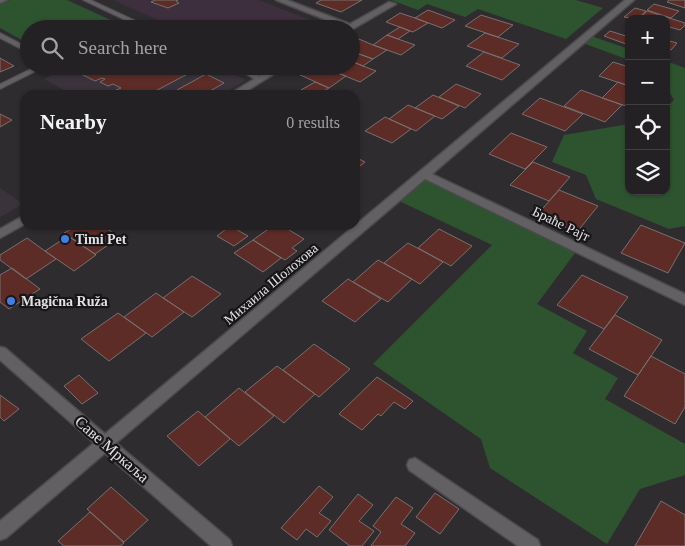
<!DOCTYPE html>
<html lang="en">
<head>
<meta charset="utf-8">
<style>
	:root { --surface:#232124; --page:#2b292c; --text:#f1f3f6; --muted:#a3a3a6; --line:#403e41 }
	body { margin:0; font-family:Georgia,serif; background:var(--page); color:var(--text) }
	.controls { position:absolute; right:15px; top:15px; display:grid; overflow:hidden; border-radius:10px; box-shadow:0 1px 4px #0004 }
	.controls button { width:45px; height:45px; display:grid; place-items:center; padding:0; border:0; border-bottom:1px solid var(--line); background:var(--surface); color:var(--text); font:25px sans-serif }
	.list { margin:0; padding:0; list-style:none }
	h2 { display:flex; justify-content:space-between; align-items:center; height:65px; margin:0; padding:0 20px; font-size:21px }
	h2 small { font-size:16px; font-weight:400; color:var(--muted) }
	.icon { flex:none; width:28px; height:28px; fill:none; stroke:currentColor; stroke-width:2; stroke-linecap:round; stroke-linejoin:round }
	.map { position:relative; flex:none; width:685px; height:546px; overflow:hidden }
	.search { position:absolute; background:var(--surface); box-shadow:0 1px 4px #0004; left:20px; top:20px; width:340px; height:55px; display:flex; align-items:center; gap:12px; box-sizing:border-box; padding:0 18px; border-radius:28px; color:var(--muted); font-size:19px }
	.panel { position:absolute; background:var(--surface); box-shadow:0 1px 4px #0004; left:20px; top:90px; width:340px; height:140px; border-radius:15px }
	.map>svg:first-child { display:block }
	.built { fill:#3a333c }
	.education { fill:#3d2f3d }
	.green { fill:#2d542f }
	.building { fill:#5e2c26; stroke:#77706f }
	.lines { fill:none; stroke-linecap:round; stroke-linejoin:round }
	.lane-casing { stroke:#4c494d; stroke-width:2 }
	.street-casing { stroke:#4c494d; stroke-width:3 }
	.lane { fill:#636064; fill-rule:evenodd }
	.street { fill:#636064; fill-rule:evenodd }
	.shop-dot { fill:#3f7fe0; stroke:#161517; stroke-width:2 }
	.labels { text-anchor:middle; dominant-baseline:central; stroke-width:4.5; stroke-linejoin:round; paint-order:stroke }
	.street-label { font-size:14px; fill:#e3e0e3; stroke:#161517 }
	.poi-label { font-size:14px; font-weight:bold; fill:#e3e0e3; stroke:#161517; text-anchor:start }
	.near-street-label { font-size:16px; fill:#e3e0e3; stroke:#161517 }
</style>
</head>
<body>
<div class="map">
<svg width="685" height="546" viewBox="0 0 685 546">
	<rect width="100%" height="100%" fill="#2f2c30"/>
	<!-- built -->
	<path class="built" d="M70,66H216L246,80L221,95H73L44,79Z
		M0,188L23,204L0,217Z"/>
	<!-- education -->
	<path class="education" d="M113,0H259L323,25L325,29H178Z"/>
	<!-- green -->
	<path class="green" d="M10,0H67L130,29H29V44L0,28V4Z
		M391,0H576L603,8L566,39L478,9L465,17L427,4L418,10Z
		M588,35L629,49V60L580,42Z
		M666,61L685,68V226L669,229L596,199L586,175L552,162L564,135L629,124V191H666V108L674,100L666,86Z
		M424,174L578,249L537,304L587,331L573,353L618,378L605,399L685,444V475L640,489L607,544L490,468L481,439L373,364L492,245L395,199Z"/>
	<!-- building -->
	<path class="building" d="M155,0H178L176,1L179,3L168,8L151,2Z
		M321,0H362L341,12L316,3Z
		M669,0H685V8L667,2Z
		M654,4L679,11L671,18L647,10Z
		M635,8L646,11L637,19L624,17Z
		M428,10L455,20L442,28L415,18Z
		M647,11L685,23V25L680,30L666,26V19L640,18Z
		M400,13L415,18L428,23L413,32L386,22Z
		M481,15L513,25L498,37L465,26Z
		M400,27L410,31L398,39L387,35Z
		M610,31L629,37V41L626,44L604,36Z
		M485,33L519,44L502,58L467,46Z
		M387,35L398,39L415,45L401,55L373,45Z
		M359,39L373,45L387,50L373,59L351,51V44Z
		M666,40L677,43L671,50L666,49Z
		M484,52L520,65L502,80L466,66Z
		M359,54L373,59L363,66L351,61V59Z
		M0,58L14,66L0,72Z
		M351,61L363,66L376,71L360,82L330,70L336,66H351Z
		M613,62L629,67V86L599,76Z
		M92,66H191L197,69L148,95H121L114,91L121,88L113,84L108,86L100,82L105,79L102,78L95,81L79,73Z
		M310,66H322L346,76L329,88L298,74Z
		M206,74L224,83L203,95H186L177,90Z
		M315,82L329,88L316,95L301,90Z
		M618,82L629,86V107L602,98Z
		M456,84L481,94L465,108L439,97Z
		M581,90L622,105L605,122L564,106Z
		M433,95L459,106L442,119L415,108Z
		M540,98L583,114L565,131L522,114Z
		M408,105L435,116L416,131L389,119Z
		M0,114L12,120L0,127Z
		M385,117L411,129L392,143L365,131Z
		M511,133L547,147L525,169L489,154Z
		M355,157L365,162L355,170Z
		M533,162L570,177L549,201L510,185Z
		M559,190L598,206L577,232L537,215Z
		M78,225H101L120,237L95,254L64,233Z
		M274,225H281L304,239L292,248L297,251L285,260L253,240Z
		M641,225L685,243L668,273L621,253Z
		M230,226L248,236L234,246L217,236Z
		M439,229L472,246L451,266L418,248Z
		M68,236L96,255L74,271L45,251Z
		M27,238L56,259L26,279L0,260V255Z
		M253,240L281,258L263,272L234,253Z
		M408,243L443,262L420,284L384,263Z
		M378,260L412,279L388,302L353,282Z
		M12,268L40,289L9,309L0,302V275Z
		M582,275L628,297L604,329L557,305Z
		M192,276L221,294L192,317L163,298Z
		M348,279L381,299L355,322L322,301Z
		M156,293L184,312L152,337L124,317Z
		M118,313L146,333L109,361L81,339Z
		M615,315L662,340L638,375L589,349Z
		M314,344L350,369L319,397L283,370Z
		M651,356L685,374V407L675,424L624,396Z
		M277,366L315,394L284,423L245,392Z
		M79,375L98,393L82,404L64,386Z
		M377,377L413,401L405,409L394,402L381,416L378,414L362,430L339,414Z
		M239,388L274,416L239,446L205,417Z
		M0,395L19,409L4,421L0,417Z
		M198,411L230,439L199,466L167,436Z
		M319,486L333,497L319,513L331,521L317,537L306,529L297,540L281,528Z
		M111,487L148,520L124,542L87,509Z
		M435,493L459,509L440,534L416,517Z
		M358,494L373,505L359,521L374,531L362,546H350L329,530Z
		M396,497L413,508L401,524L415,533L405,546H371L381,532L373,526Z
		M661,501L685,515V546H635Z
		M90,512L124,543L120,546H64L58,541Z"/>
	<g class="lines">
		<defs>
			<path id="lane" d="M83,0H91L153,29H144Z
				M0,33L29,48V53L0,38Z
				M37,66H46L0,89V84Z
				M231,66H240L265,79L261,81H258Z"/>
			<path id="street" d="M0,0H7L0,3Z
				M276,0H287L350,24L389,2L396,4L351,30L343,29L344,27Z
				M625,0H634L432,174L685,294V305L425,179L116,443L230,540L232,546H211L105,453L6,538L0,540V521L94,443L0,360V347L5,348L105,434Z
				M276,66H287L240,95H228Z
				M25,215V224L0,238V229Z
				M415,458L538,540L540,546H518L409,470L407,465L409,460Z"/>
		</defs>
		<!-- lane casing -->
		<use href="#lane" class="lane-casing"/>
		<!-- street casing -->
		<use href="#street" class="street-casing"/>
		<!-- lane -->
		<use href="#lane" class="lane"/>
		<!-- street -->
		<use href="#street" class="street"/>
	</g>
	<!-- markers -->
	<g class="shop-dot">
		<circle cx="65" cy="239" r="5"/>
		<circle cx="11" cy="301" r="5"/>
	</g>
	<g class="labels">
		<!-- street labels -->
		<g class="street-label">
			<text transform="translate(561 224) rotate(26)">Браће Рајт</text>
			<text transform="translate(271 284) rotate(-40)">Михаила Шолохова</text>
		</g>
		<!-- poi labels -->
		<g class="poi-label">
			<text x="75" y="239">Timi Pet</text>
			<text x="21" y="301">Magična Ruža</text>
		</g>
		<!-- near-street labels -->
		<g class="near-street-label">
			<text transform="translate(112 449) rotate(41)">Саве Мркаља</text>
		</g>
	</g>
</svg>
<div class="controls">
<button>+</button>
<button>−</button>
<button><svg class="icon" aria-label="locate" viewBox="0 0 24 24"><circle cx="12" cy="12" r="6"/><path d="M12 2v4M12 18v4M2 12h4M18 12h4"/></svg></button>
<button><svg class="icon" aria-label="layers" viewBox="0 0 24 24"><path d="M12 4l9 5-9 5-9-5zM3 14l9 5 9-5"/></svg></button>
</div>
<div class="search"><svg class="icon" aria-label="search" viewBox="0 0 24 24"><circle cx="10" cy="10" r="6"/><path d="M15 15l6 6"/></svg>Search here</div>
<section class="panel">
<h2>Nearby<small>0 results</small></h2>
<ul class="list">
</ul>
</section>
</div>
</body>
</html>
